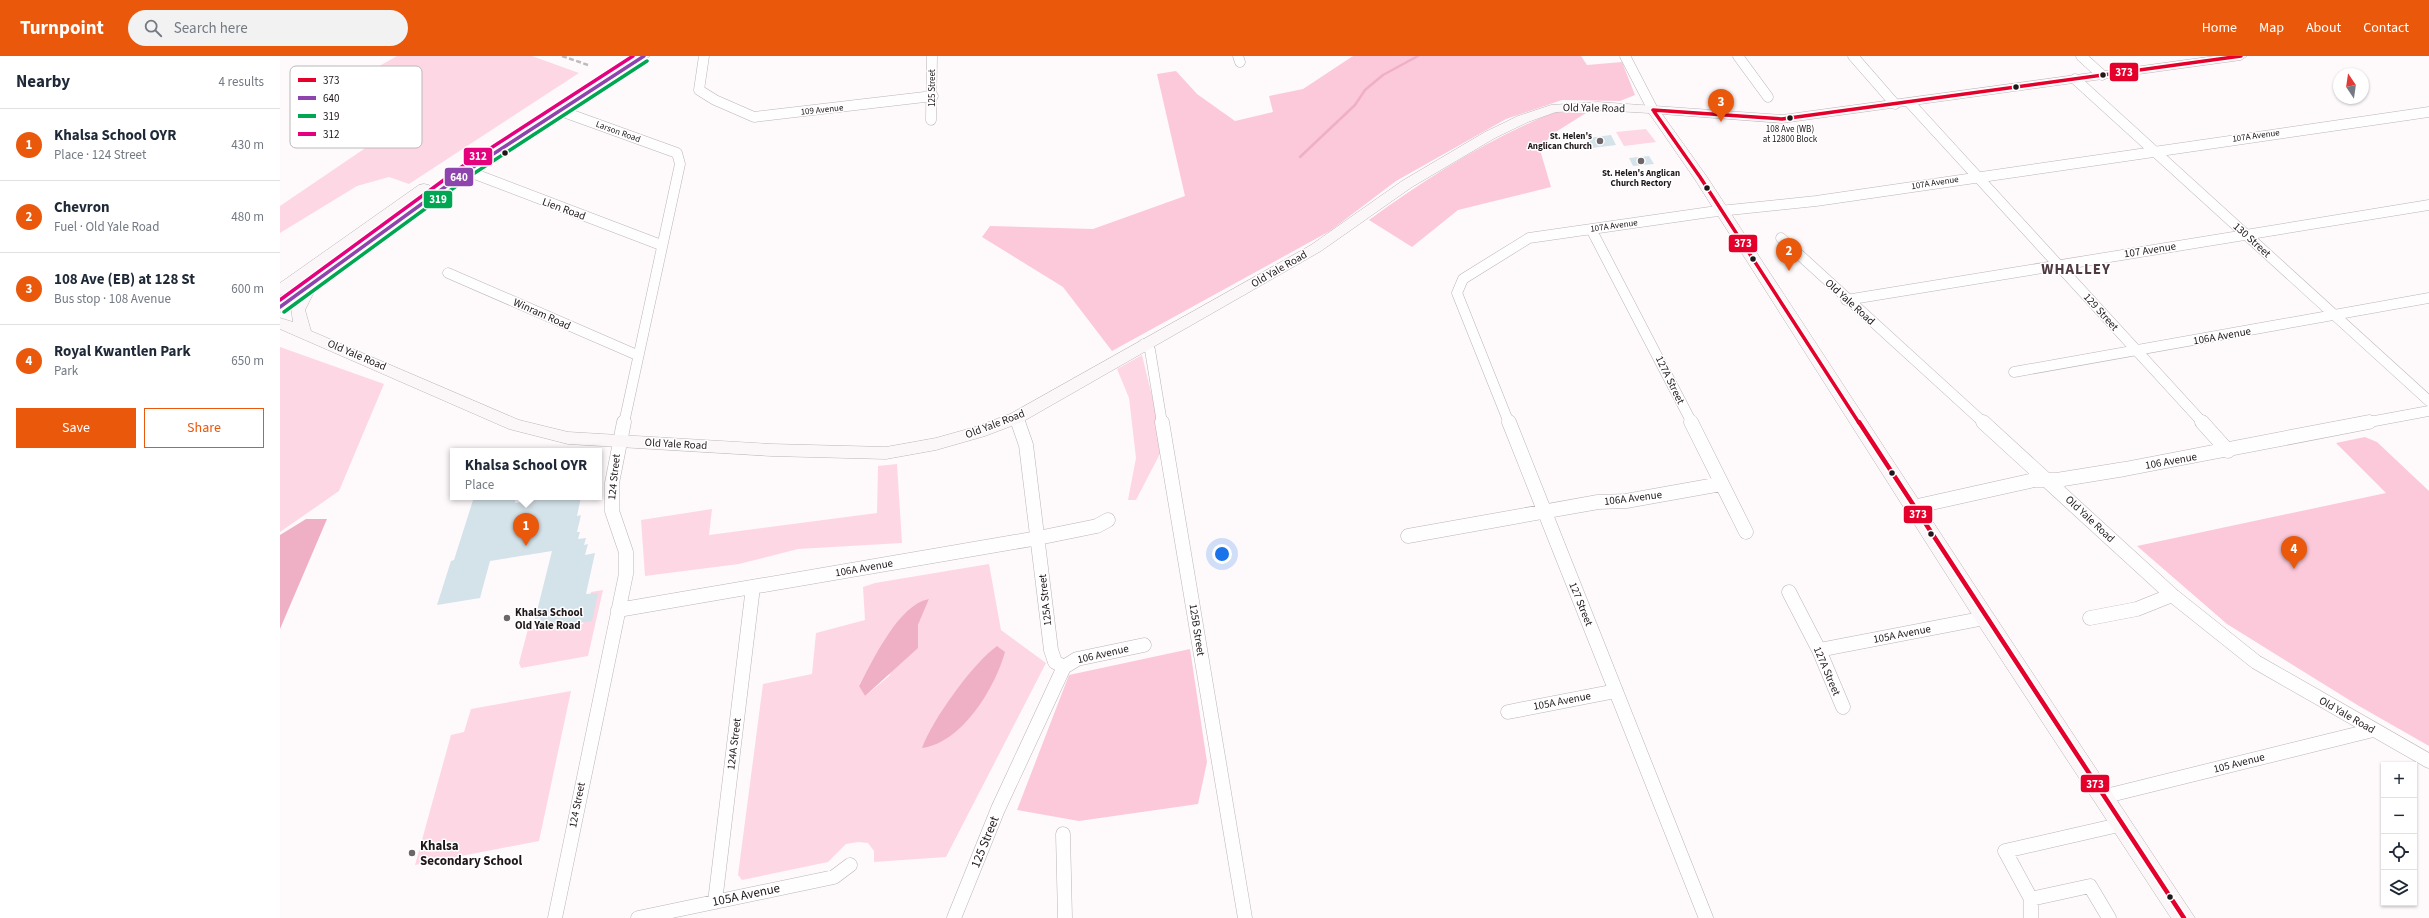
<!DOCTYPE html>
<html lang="en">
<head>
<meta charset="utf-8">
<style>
	:root { --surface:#fff; --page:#f2f2f3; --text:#1f2937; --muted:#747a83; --line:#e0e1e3; --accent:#ea580c }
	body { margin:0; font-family:"Source Sans 3",sans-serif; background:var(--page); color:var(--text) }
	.controls { position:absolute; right:12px; bottom:12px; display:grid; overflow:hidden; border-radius:0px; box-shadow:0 1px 3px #0004 }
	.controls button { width:36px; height:36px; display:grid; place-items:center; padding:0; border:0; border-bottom:1px solid var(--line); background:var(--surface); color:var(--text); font:20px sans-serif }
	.compass { position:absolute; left:2053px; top:12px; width:36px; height:36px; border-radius:50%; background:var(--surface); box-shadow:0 1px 3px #0004; rotate:347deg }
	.you { position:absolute; left:942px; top:498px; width:14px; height:14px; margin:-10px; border:3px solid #fff; border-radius:50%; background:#1a73e8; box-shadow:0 0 0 6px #1a73e833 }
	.badge { display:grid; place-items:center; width:26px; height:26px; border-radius:50%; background:var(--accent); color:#fff; font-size:13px; font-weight:700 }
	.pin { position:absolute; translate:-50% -33px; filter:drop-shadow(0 1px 2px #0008) }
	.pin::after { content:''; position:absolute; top:21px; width:14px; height:12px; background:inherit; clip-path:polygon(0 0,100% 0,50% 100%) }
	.popup { position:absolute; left:170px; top:392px; width:152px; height:52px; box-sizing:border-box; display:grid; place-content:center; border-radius:0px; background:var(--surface); filter:drop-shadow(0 1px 3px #0005); font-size:13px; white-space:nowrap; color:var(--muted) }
	.popup b { font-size:15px; color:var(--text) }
	.popup::after { content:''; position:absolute; left:50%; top:100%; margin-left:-8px; border:8px solid transparent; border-top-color:var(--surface) }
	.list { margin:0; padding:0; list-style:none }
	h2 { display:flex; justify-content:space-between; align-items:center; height:52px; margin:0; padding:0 16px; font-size:17px }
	h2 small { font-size:13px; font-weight:400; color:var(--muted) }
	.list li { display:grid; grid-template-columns:26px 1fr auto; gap:12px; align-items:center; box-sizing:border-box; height:72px; padding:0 16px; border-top:1px solid var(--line) }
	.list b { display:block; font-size:15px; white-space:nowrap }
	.list p { margin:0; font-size:13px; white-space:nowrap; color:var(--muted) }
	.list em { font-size:13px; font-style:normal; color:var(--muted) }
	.actions { display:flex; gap:8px; padding:12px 16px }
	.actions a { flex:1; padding:9px 0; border:1px solid var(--accent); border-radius:0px; text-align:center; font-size:14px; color:var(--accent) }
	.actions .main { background:var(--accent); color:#fff }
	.icon { flex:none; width:22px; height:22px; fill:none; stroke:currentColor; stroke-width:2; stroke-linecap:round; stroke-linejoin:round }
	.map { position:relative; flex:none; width:2149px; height:862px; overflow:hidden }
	header { display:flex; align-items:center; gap:24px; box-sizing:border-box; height:56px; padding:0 20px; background:var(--accent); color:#fff }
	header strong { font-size:19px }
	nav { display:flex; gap:22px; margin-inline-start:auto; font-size:14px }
	.search { width:280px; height:36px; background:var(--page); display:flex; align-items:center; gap:10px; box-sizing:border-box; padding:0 14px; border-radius:22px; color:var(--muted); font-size:15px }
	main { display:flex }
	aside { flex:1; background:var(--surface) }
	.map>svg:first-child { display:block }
	.green { fill:#fed7e4; fill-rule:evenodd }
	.forest { fill:#fcc9da }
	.water { fill:#efb0c6 }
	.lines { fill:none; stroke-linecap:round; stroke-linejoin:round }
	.stream { stroke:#efb0c6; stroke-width:2.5 }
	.building { fill:#d4e2e9 }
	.street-far1-casing { stroke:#bbb5b7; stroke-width:11 }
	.street-casing { stroke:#bbb5b7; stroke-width:15 }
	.secondary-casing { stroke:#bbb5b7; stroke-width:1 }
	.street-far1 { stroke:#fffeff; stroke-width:10 }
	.street { stroke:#fffeff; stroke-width:14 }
	.secondary { fill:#fbf7f9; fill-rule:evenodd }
	.rail { stroke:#bdbbbb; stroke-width:2.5; stroke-dasharray:5 2.5; stroke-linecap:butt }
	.bus-1-far1-casing { stroke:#fff; stroke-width:6 }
	.bus-1-casing { stroke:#fff; stroke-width:8 }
	.bus-2-casing { stroke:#fff; stroke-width:6 }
	.bus-3-casing { stroke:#fff; stroke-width:6 }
	.bus-4-casing { stroke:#fff; stroke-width:6 }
	.bus-1-far1 { stroke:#e4002b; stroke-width:3.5 }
	.bus-1 { stroke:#e4002b; stroke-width:4.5 }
	.bus-2 { stroke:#8e44ad; stroke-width:3.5 }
	.bus-3 { stroke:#00a651; stroke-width:3.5 }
	.bus-4 { stroke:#e5007d; stroke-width:3.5 }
	.bus-dot { fill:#1f1719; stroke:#fff; stroke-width:1.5 }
	.poi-dot { fill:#6d6668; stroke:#fff; stroke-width:1.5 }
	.labels { text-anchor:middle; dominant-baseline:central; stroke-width:3; stroke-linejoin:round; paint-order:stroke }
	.far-street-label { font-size:9px; fill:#1f1719; stroke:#fff }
	.far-bus-label { font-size:9px; fill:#1f1719; stroke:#fff }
	.far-poi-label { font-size:9px; font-weight:bold; fill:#1f1719; stroke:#fff; text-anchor:end }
	.street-label { font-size:11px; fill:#1f1719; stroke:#fff }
	.poi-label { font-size:11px; font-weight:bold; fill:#1f1719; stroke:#fff; text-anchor:start }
	.near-street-label { font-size:13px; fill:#1f1719; stroke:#fff }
	.near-poi-label { font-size:13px; font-weight:bold; fill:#1f1719; stroke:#fff; text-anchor:start }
	.district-label { font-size:15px; font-weight:bold; letter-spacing:1px; fill:#4e3a40; stroke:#fff }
	.key { fill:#fff; stroke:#bcb9ba; stroke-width:1 }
	.key-label { font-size:11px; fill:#1f1719 }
	.line-badge { stroke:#fff; stroke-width:1.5 }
	.badge-label { font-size:11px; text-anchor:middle; font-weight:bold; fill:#fff }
</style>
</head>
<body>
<header>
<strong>Turnpoint</strong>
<div class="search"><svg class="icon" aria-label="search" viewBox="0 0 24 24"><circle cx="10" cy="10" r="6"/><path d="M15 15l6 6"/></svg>Search here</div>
<nav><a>Home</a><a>Map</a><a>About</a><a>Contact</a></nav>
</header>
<main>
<aside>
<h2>Nearby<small>4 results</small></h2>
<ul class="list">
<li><span class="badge">1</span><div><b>Khalsa School OYR</b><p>Place · 124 Street</p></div><em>430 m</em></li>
<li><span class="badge">2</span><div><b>Chevron</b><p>Fuel · Old Yale Road</p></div><em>480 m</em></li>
<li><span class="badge">3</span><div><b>108 Ave (EB) at 128 St</b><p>Bus stop · 108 Avenue</p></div><em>600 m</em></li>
<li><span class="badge">4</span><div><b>Royal Kwantlen Park</b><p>Park</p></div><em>650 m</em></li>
</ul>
<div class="actions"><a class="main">Save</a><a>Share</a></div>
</aside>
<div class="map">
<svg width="2149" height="862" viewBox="0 0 2149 862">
	<rect width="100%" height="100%" fill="#fefafc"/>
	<!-- green -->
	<path class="green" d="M117,0H252L299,17L129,128L109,121L77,130L0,177V150L106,78L29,50Z
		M1366,73L1376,86L1344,90L1336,76Z
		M0,291L104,328L59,435L0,476Z
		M862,299L884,390L856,444H848L856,402L849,342L837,313Z
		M617,408L622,487L518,493L459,508L365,520L361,464L432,453L429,479L597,457L598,410Z
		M709,508L721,574L766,607L666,801L594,806V795L588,787L578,786L566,788L548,806L462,824L458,819L483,628L532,618L536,577L585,564L583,531L595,527ZM649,543L638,569L609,620L585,640L579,629C599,594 621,572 649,543Z
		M323,534L308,600L241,612L239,607L248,573L303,568L311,536Z
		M291,635L259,785L135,809L171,679L184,676L191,653Z"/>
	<!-- forest -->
	<path class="forest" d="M1073,0H1301L1307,9L1342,6L1355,39L1340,45L1282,44L1226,63L1116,125L1050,175L832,295L783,231L702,181L710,170L813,173L905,140L877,18L896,15L917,38L955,65L993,56L989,40L1023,33Z
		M1275,56L1306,57L1271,79L1260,94L1271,131L1178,154L1132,191L1089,164C1147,122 1208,83 1275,56Z
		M2085,381L2097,386L2149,435V690L2079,650L1947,568L1857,490L2106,437L2056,387Z
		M910,593L927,706L918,748L799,765L737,754L789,619Z"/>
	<!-- water -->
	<path class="water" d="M26,463H47L0,573V479Z
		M649,543L638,569V592L585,640L579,630C593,604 619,548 649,543Z
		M717,590L725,596C715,632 682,687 642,692C652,664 693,607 717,590Z"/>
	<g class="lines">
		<!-- stream -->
		<path class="stream" d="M1020,101L1075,49L1085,34L1103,19L1138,0"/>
	</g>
	<!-- building -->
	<path class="building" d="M1331,79L1336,89L1312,92L1308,85L1309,84L1308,82Z
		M1369,100L1374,108L1353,110L1349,102Z
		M194,441H236L235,447L259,443L260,441H301L297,460L301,459L297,476H300L298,483L306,482L304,489L308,488L305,499L315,497L306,538L318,537L312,565L276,571L277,568L258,571L260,562L255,563L272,495L210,505L200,542L157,549L171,505L174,504Z"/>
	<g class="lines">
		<defs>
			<path id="street-far1" d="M424,0L419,34L435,44L474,61L653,40
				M958,0L960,6
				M1345,0L1373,54
				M1458,0L1488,41
				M1573,0L1615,48
				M1801,0L1822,19
				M1795,23L2149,345
				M1630,47L1923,367
				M278,54L397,97L400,108L344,367
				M651,64L652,0
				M187,115L381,189
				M1311,173L1412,367
				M1501,182L1704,367
				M168,217L357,299
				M1566,244L2149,149
				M864,288L870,294L882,367
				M1734,316L2149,242
				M736,362L738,367
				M1229,367L1177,237L1183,223L1249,182L1430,156L1536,145L2149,56
				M2084,367L2149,355"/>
			<path id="street" d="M882,366L965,862
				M1229,366L1426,862
				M1411,366L1466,476
				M1703,366L1892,539L1976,606L2149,705
				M1922,366L1948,395
				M1633,451L1754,424H1777L1845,413L2089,366
				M1128,480L1318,446L1346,445L1441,428
				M1509,536L1539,594L1563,651
				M338,554L758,482L817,470L828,464
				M1810,562L1857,553L1892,539
				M1539,594L1705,562
				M784,611L797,603L864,589
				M1228,656L1336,635
				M1826,740L2093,674
				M783,778L785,862
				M1751,843L1810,830L1829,862
				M435,846L473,531
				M275,862L346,518V496L332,455V427L344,366
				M358,862L554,821L570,809
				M674,862L718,753L784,611L775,606L771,594L746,389L738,366
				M1751,862V843L1725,795L1843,768"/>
			<path id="secondary" d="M356,0H370L192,118L36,232L25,254L31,275L239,364L288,376L491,388L606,391L656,382L695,371L730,358L1031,189L1122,125L1205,76L1238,60L1271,49L1318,46L1502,59L1935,0H1967L1961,4L1502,67L1382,58L1427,121L1712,556L1915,862H1891L1698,568L1414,122L1369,57L1318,54L1276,56L1248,66L1215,82L1132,131L1041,195L742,366L705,380L656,394L606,403L491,400L288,388L229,373L0,273V262L13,266L11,251L0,256V244L182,112Z
				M144,128L149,129L151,132L149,135L5,238L0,239V227L139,129Z"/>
		</defs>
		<!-- street-far1 casing -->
		<use href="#street-far1" class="street-far1-casing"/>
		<!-- street casing -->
		<use href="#street" class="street-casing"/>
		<!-- secondary casing -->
		<use href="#secondary" class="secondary-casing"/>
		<!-- street-far1 -->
		<use href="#street-far1" class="street-far1"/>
		<!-- street -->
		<use href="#street" class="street"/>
		<!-- secondary -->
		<use href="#secondary" class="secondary"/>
		<!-- rail -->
		<path class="rail" d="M282,0L308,9"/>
		<defs>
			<path id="bus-1-far1" d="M1373,54L1420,121L1579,367
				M1373,54L1502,63L1961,0"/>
			<path id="bus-1" d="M1579,366L1904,862"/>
			<path id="bus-2" d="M0,251L187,115L364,0"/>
			<path id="bus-3" d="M4,256L190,120L367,5"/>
			<path id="bus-4" d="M0,244L183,110L353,0"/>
		</defs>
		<!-- bus-1-far1 casing -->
		<use href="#bus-1-far1" class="bus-1-far1-casing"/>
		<!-- bus-1 casing -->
		<use href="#bus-1" class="bus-1-casing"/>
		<!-- bus-2 casing -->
		<use href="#bus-2" class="bus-2-casing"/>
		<!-- bus-3 casing -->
		<use href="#bus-3" class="bus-3-casing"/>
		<!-- bus-4 casing -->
		<use href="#bus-4" class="bus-4-casing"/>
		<!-- bus-1-far1 -->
		<use href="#bus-1-far1" class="bus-1-far1"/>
		<!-- bus-1 -->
		<use href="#bus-1" class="bus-1"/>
		<!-- bus-2 -->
		<use href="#bus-2" class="bus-2"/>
		<!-- bus-3 -->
		<use href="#bus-3" class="bus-3"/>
		<!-- bus-4 -->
		<use href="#bus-4" class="bus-4"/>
	</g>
	<!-- markers -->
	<g class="bus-dot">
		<circle cx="1823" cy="19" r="3.5"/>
		<circle cx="1736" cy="31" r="3.5"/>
		<circle cx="1510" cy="62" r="3.5"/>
		<circle cx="225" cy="97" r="3.5"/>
		<circle cx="1427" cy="132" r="3.5"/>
		<circle cx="1473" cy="203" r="3.5"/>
		<circle cx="1612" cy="417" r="3.5"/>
		<circle cx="1651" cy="478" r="3.5"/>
		<circle cx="1890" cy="841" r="3.5"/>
	</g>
	<g class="poi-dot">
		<circle cx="1320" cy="85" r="4"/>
		<circle cx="1361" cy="105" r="4"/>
		<circle cx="227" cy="562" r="4"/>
		<circle cx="132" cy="797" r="4"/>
	</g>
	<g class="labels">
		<!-- far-street labels -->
		<g class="far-street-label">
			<text transform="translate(652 32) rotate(-90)">125 Street</text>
			<text transform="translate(542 54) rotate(-6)">109 Avenue</text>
			<text transform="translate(338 76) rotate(20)">Larson Road</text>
			<text transform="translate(1976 80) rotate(-8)">107A Avenue</text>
			<text transform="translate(1655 127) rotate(-9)">107A Avenue</text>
			<text transform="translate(1334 170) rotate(-8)">107A Avenue</text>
		</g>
		<!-- far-bus labels -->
		<g class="far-bus-label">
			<text x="1510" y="73">108 Ave (WB)<tspan x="1510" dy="10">at 12800 Block</tspan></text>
		</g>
		<!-- far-poi labels -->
		<g class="far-poi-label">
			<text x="1312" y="80">St. Helen's<tspan x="1312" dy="10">Anglican Church</tspan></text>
			<text x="1361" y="117" text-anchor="middle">St. Helen's Anglican<tspan x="1361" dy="10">Church Rectory</tspan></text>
		</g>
		<!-- street labels -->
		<g class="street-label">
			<text transform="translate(1314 52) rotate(1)">Old Yale Road</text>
			<text transform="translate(284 153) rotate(20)">Lien Road</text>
			<text transform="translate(1972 184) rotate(42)">130 Street</text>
			<text transform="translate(1870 194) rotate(-9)">107 Avenue</text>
			<text transform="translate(999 213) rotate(-30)">Old Yale Road</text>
			<text transform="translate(1570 246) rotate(42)">Old Yale Road</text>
			<text transform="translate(1821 256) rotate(48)">129 Street</text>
			<text transform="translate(262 258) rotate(24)">Winram Road</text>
			<text transform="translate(1942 280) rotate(-10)">106A Avenue</text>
			<text transform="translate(77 299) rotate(23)">Old Yale Road</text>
			<text transform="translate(1390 324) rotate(64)">127A Street</text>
			<text transform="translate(715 368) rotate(-21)">Old Yale Road</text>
			<text transform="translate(396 388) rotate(3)">Old Yale Road</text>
			<text transform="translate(1891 405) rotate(-10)">106 Avenue</text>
			<text transform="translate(334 421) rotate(-84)">124 Street</text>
			<text transform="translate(1353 442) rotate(-7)">106A Avenue</text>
			<text transform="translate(1810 463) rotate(43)">Old Yale Road</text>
			<text transform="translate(584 512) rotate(-10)">106A Avenue</text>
			<text transform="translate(765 544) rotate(-96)">125A Street</text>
			<text transform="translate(1301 548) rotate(68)">127 Street</text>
			<text transform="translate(917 574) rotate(81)">125B Street</text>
			<text transform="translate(1622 578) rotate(-11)">105A Avenue</text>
			<text transform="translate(823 598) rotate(-13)">106 Avenue</text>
			<text transform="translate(1547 615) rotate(67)">127A Street</text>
			<text transform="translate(1282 645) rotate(-11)">105A Avenue</text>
			<text transform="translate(2067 659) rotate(30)">Old Yale Road</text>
			<text transform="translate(454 688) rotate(-83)">124A Street</text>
			<text transform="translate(1959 707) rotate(-14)">105 Avenue</text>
			<text transform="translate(297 749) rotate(-79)">124 Street</text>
		</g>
		<!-- poi labels -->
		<g class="poi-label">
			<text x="235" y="556">Khalsa School<tspan x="235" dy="13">Old Yale Road</tspan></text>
		</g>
		<!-- near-street labels -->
		<g class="near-street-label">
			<text transform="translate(705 786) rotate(-68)">125 Street</text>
			<text transform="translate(466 839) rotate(-12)">105A Avenue</text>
		</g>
		<!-- near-poi labels -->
		<g class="near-poi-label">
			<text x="140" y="790">Khalsa<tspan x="140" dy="15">Secondary School</tspan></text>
		</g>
		<!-- district labels -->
		<g class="district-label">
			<text x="1796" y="213">WHALLEY</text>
		</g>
	</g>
	<!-- legend -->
	<rect x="10" y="10" width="132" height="82" rx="6" class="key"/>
	<rect x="18" y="22" width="18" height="4" fill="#e4002b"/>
	<rect x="18" y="40" width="18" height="4" fill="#8e44ad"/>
	<rect x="18" y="58" width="18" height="4" fill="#00a651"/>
	<rect x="18" y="76" width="18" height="4" fill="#e5007d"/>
	<g class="key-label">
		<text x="43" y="28">373</text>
		<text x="43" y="46">640</text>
		<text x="43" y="64">319</text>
		<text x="43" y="82">312</text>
	</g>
	<g class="line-badge">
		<rect x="1829" y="6" width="30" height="20" rx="4" fill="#e4002b"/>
		<rect x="183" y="91" width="30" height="19" rx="4" fill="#e5007d"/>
		<rect x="164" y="111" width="30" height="20" rx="4" fill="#8e44ad"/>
		<rect x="143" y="134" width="30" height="19" rx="4" fill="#00a651"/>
		<rect x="1448" y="178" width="30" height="19" rx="4" fill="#e4002b"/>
		<rect x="1623" y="449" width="30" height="19" rx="4" fill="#e4002b"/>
		<rect x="1800" y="718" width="30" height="19" rx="4" fill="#e4002b"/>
	</g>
	<g class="badge-label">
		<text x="1844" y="20">373</text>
		<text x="198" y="104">312</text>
		<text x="179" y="125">640</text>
		<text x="158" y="147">319</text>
		<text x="1463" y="191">373</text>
		<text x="1638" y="462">373</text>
		<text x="1815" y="732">373</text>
	</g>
</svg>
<div class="controls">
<button>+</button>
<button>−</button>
<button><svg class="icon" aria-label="locate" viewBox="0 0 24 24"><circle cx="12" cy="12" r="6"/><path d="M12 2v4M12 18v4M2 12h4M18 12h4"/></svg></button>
<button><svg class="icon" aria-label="layers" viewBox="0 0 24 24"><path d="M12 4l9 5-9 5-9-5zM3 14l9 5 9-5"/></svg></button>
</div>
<svg class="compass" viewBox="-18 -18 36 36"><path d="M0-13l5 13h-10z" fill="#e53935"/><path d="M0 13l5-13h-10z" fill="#747a83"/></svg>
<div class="you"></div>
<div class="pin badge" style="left:246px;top:490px">1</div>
<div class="popup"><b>Khalsa School OYR</b>Place</div>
<div class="pin badge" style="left:1509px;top:215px">2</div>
<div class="pin badge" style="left:1441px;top:66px">3</div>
<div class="pin badge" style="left:2014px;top:513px">4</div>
</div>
</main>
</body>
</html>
